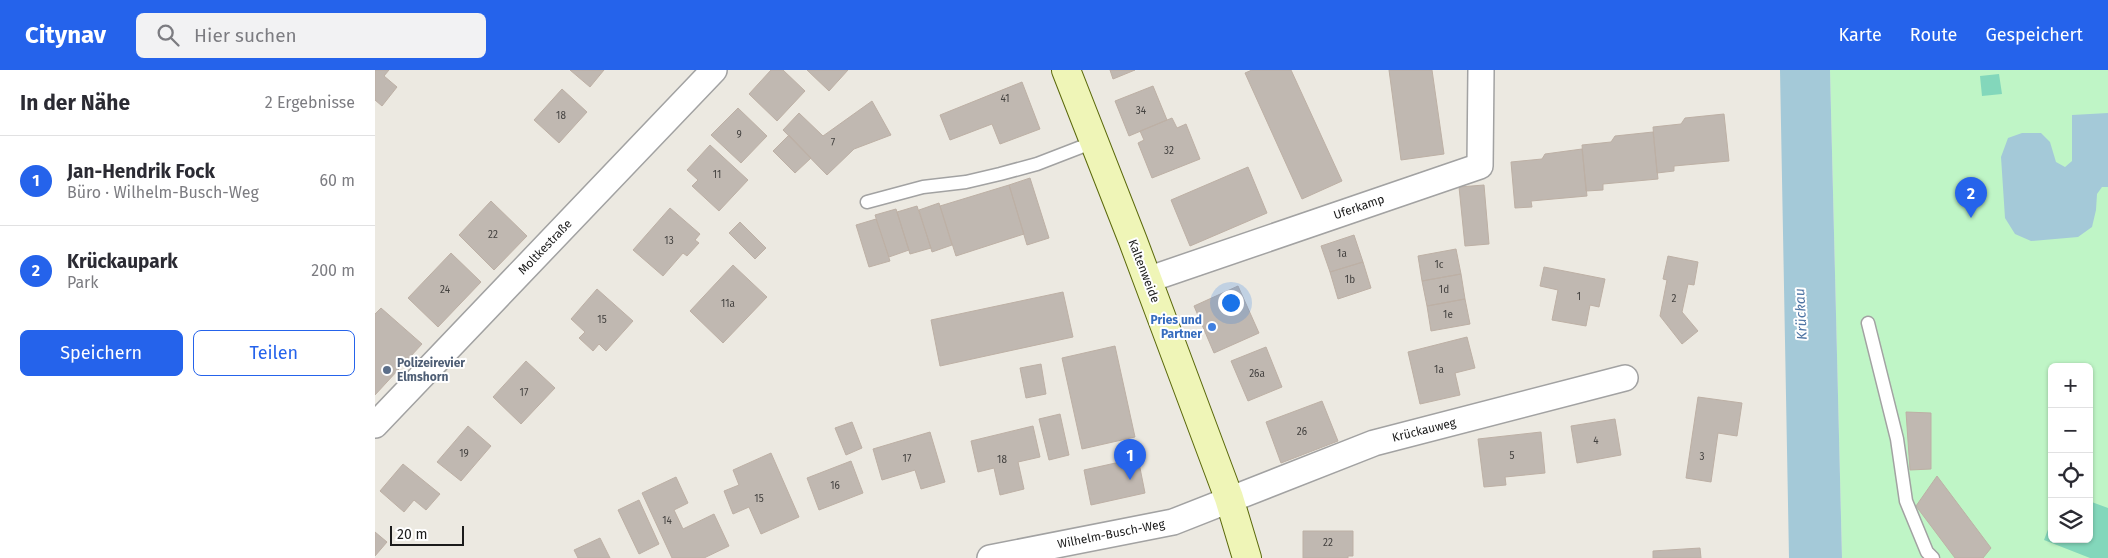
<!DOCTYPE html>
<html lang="de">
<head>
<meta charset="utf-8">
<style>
	:root { --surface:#fff; --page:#f2f2f3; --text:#2b2b33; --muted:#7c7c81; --line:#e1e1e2; --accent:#2563eb }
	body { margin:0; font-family:"Fira Sans",sans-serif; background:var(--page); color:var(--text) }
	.controls { position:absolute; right:15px; bottom:15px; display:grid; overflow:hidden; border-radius:8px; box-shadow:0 1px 4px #0004 }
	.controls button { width:45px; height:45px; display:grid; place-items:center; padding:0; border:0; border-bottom:1px solid var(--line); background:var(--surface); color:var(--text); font:25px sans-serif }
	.scale { position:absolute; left:15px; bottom:12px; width:74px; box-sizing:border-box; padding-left:5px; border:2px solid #1b1b1b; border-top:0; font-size:14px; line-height:18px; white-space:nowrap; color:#1b1b1b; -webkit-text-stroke:4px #fff; paint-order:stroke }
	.you { position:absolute; left:855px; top:232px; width:18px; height:18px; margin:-12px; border:4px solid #fff; border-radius:50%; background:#1a73e8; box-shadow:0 0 0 8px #1a73e833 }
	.badge { display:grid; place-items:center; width:32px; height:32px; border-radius:50%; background:var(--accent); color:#fff; font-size:16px; font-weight:700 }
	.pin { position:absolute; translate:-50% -41px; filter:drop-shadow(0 1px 2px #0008) }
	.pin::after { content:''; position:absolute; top:26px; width:18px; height:15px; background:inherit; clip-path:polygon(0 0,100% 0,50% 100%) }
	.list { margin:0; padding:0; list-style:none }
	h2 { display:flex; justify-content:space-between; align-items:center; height:65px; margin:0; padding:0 20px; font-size:21px }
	h2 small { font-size:16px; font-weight:400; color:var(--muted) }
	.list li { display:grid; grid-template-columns:32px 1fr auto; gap:15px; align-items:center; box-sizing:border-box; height:90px; padding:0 20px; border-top:1px solid var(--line) }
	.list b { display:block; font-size:19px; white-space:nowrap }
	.list p { margin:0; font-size:16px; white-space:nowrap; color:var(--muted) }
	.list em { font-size:16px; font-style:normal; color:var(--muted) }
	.actions { display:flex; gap:10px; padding:15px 20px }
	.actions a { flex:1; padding:11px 0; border:1px solid var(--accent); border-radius:8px; text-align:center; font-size:18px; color:var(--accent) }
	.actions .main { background:var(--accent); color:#fff }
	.icon { flex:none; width:28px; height:28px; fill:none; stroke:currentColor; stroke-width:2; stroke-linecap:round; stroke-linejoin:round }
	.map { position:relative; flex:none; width:1733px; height:488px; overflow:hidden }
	header { display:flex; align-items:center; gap:30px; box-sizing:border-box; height:70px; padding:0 25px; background:var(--accent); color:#fff }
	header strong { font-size:24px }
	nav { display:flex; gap:28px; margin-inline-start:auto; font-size:18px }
	.search { width:350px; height:45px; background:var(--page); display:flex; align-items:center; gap:12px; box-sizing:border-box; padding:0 18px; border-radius:8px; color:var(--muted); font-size:19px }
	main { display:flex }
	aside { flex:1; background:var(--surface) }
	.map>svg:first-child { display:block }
	.park { fill:#bff5c6; fill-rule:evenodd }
	.pitch { fill:#83d7bb }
	.water { fill:#a4c9d8 }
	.building { fill:#c0b8b1; stroke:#bdb0a5 }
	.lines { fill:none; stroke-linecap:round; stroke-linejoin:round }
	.lane-casing { stroke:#a2a2a2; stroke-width:15 }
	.street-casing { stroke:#a2a2a2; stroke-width:28 }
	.secondary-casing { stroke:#5b690b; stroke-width:30 }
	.lane { stroke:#fff; stroke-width:12 }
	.street { stroke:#fff; stroke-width:25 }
	.secondary { stroke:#eff5b7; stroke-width:28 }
	.shop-dot { fill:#3f7fe0; stroke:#fff; stroke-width:2 }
	.service-dot { fill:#5c6f8a; stroke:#fff; stroke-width:2 }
	.labels { text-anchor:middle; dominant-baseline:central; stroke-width:4; stroke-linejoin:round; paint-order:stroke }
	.number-label { font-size:10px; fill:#444240 }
	.street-label { font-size:12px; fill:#1b1b1b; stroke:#fff }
	.shop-label { font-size:12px; font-weight:bold; fill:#366cbe; stroke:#fff; text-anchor:end }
	.service-label { font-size:12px; font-weight:bold; fill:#4e5e75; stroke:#fff; text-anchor:start }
	.water-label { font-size:14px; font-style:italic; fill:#4f75a4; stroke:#fff }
</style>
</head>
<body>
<header>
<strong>Citynav</strong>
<div class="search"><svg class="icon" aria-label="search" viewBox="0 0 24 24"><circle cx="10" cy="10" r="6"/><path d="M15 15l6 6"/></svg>Hier suchen</div>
<nav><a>Karte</a><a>Route</a><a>Gespeichert</a></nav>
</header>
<main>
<aside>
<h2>In der Nähe<small>2 Ergebnisse</small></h2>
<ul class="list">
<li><span class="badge">1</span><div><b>Jan-Hendrik Fock</b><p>Büro · Wilhelm-Busch-Weg</p></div><em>60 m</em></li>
<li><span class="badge">2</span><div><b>Krückaupark</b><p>Park</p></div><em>200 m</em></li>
</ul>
<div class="actions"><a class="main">Speichern</a><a>Teilen</a></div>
</aside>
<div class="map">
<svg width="1733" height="488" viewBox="0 0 1733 488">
	<rect width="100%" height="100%" fill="#ece9e1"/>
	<!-- park -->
	<path class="park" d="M1455,0H1733V488H1467ZM1677,297H1714V469H1677Z"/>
	<!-- pitch -->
	<path class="pitch" d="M1624,4L1627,24L1607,26L1605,6Z
		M1714,431L1733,438V488H1715L1669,470L1677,449V469H1714Z"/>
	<!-- water -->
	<path class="water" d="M1405,0H1455L1467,488H1414Z
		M1733,43V117H1727L1722,124L1721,140L1717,157L1703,167L1656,171L1640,164L1630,148L1626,87L1633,68L1647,63H1666L1675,72L1681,92L1690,97L1697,91V45Z"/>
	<!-- building -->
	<path class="building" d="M0,0H14L9,6L22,17L7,36L0,30Z
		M195,0H229L215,17Z
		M396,0H408L430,21L402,51L374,24Z
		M432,0H473L454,21Z
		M735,0H760L738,9Z
		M877,0H916L967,111L927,129L870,3Z
		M1014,0H1057L1069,84L1026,90Z
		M647,12L665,59L625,74L617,54L575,70L565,45Z
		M778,16L792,50L754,66L740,31Z
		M187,19L212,42L184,73L159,50Z
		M497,31L516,65L479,79L452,105L408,60L424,43L448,66Z
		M363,38L392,66L366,93L336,65Z
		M1349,44L1354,91L1299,96V101L1282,103L1278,57L1306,54L1310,48Z
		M797,48L802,58L811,54L825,89L777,108L763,73L769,70L765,61Z
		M1278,62L1283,109L1228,114V120L1211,121L1207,75L1236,72L1240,66Z
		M414,65L436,88L420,103L398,81Z
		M335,75L373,110L344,141L317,116L323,110L312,100Z
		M1207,79L1212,126L1156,131L1157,137L1140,138L1136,92L1167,89L1170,84Z
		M873,97L892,143L815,176L796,130Z
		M655,108L674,168L652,175L634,115Z
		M634,115L649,164L581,186L565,136Z
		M1109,115L1114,174L1090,176L1084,117Z
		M116,131L152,166L119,200L84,165Z
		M564,133L577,175L557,182L544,140Z
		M542,136L556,178L535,184L522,142Z
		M295,138L325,164L320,170L324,173L312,186L308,183L288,206L258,180Z
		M521,139L534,180L514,187L500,145Z
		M501,149L515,191L494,197L481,155Z
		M365,152L391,178L380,189L354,163Z
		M979,165L988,192L955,202L946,176Z
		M1081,179L1086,204L1047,211L1043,186Z
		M76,183L106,212L63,257L33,228Z
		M1293,186L1323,192L1319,215L1313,214L1307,242L1323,261L1307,274L1285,246L1292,210L1288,209Z
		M988,192L996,218L963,229L955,202Z
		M358,195L392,227L348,273L315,241Z
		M1169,197L1230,209L1224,237L1215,235L1211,256L1177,250L1183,220L1165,216Z
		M1086,204L1090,229L1052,236L1047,211Z
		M863,216L884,263L839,283L819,236Z
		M222,219L258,251L231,281L224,274L218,281L204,268L210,262L196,249Z
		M688,222L698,267L565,296L556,250Z
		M1090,229L1095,254L1056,261L1052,236Z
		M6,238L47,274L0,325V244Z
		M1092,267L1100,298L1080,303L1085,325L1045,334L1033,282Z
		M740,276L760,367L707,379L687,288Z
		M891,277L907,317L873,331L856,291Z
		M151,291L180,318L146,354L118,327Z
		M666,294L671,324L651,328L645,298Z
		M1323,327L1367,333L1362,366L1343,363L1336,412L1311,408Z
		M947,331L963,371L906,393L891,352Z
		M1531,342L1556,343V399L1535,400Z
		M685,344L694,385L674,390L664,349Z
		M1240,349L1246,385L1202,393L1196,356Z
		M477,352L487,378L471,385L460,358Z
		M93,356L116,376L86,411L62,392Z
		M658,356L665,387L643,392L649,419L625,425L619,398L603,402L596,371Z
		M555,362L570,412L546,419L540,400L507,410L498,379Z
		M1166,362L1170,403L1130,407L1131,415L1109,417L1103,369Z
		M396,383L424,447L386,464L374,437L358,444L349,421L364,415L358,400Z
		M763,388L770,423L716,435L709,400Z
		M476,391L488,423L444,440L432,408Z
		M28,394L65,424L51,440L39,430L29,442L5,421Z
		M1562,406L1616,478L1608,488H1580L1541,436Z
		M301,407L313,433L299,440L308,459L339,444L354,476L329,488H297L267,423Z
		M264,430L284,474L264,484L243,440Z
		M928,461H978V486H973V488H928Z
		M0,462L12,472L0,486Z
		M225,468L235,488H203L199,480Z
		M1325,478L1326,488H1278V481Z"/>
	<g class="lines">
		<defs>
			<path id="lane" d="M492,132L548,117L591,112L625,104L662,94L719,72
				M1493,253L1522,369L1531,431L1552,482L1558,488"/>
			<path id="street" d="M772,210L1105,96L1106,0
				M0,355L339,0
				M615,488L798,452L999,373L1250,308"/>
			<path id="secondary" d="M691,0L758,171L854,428L872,488"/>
		</defs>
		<!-- lane casing -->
		<use href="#lane" class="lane-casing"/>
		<!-- street casing -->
		<use href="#street" class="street-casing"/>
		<!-- secondary casing -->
		<use href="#secondary" class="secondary-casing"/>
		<!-- lane -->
		<use href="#lane" class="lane"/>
		<!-- street -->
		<use href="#street" class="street"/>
		<!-- secondary -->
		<use href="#secondary" class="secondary"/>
	</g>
	<!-- markers -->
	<circle class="shop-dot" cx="837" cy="257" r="5"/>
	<circle class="service-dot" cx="12" cy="300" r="5"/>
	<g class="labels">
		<!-- number labels -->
		<g class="number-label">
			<text x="630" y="29">41</text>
			<text x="766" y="41">34</text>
			<text x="186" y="46">18</text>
			<text x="364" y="65">9</text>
			<text x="458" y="73">7</text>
			<text x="794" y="81">32</text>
			<text x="342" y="105">11</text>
			<text x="118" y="165">22</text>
			<text x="294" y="171">13</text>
			<text x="967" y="184">1a</text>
			<text x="1064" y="195">1c</text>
			<text x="975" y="210">1b</text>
			<text x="70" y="220">24</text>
			<text x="1069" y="220">1d</text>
			<text x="1204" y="227">1</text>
			<text x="1299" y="229">2</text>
			<text x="353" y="234">11a</text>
			<text x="1073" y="245">1e</text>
			<text x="227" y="250">15</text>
			<text x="1064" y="300">1a</text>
			<text x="882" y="304">26a</text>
			<text x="149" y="323">17</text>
			<text x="927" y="362">26</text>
			<text x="1221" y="371">4</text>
			<text x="89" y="384">19</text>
			<text x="1137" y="386">5</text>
			<text x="1327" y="387">3</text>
			<text x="532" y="389">17</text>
			<text x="627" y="390">18</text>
			<text x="460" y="416">16</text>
			<text x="384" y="429">15</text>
			<text x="292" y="451">14</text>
			<text x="953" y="473">22</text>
		</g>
		<!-- street labels -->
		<g class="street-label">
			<text transform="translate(984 137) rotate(-19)">Uferkamp</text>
			<text transform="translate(170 177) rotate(-46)">Moltkestraße</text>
			<text transform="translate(769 201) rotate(69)">Kaltenweide</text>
			<text transform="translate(1049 360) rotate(-14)">Krückauweg</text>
			<text transform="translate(736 464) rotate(-11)">Wilhelm-Busch-Weg</text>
		</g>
		<!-- shop labels -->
		<g class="shop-label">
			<text x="827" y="250">Pries und<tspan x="827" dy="14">Partner</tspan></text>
		</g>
		<!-- service labels -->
		<g class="service-label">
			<text x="22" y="293">Polizeirevier<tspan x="22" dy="14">Elmshorn</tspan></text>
		</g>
		<!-- water labels -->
		<g class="water-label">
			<text transform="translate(1426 244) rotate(-93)">Krückau</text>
		</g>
	</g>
</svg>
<div class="controls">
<button>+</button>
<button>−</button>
<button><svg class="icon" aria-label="locate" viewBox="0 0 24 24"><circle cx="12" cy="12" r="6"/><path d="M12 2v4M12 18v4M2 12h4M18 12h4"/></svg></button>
<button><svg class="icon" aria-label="layers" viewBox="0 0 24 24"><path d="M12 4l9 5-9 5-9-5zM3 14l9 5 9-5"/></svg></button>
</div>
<div class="scale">20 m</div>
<div class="you"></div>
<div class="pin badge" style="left:755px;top:410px">1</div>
<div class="pin badge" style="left:1596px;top:148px">2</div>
</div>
</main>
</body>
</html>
